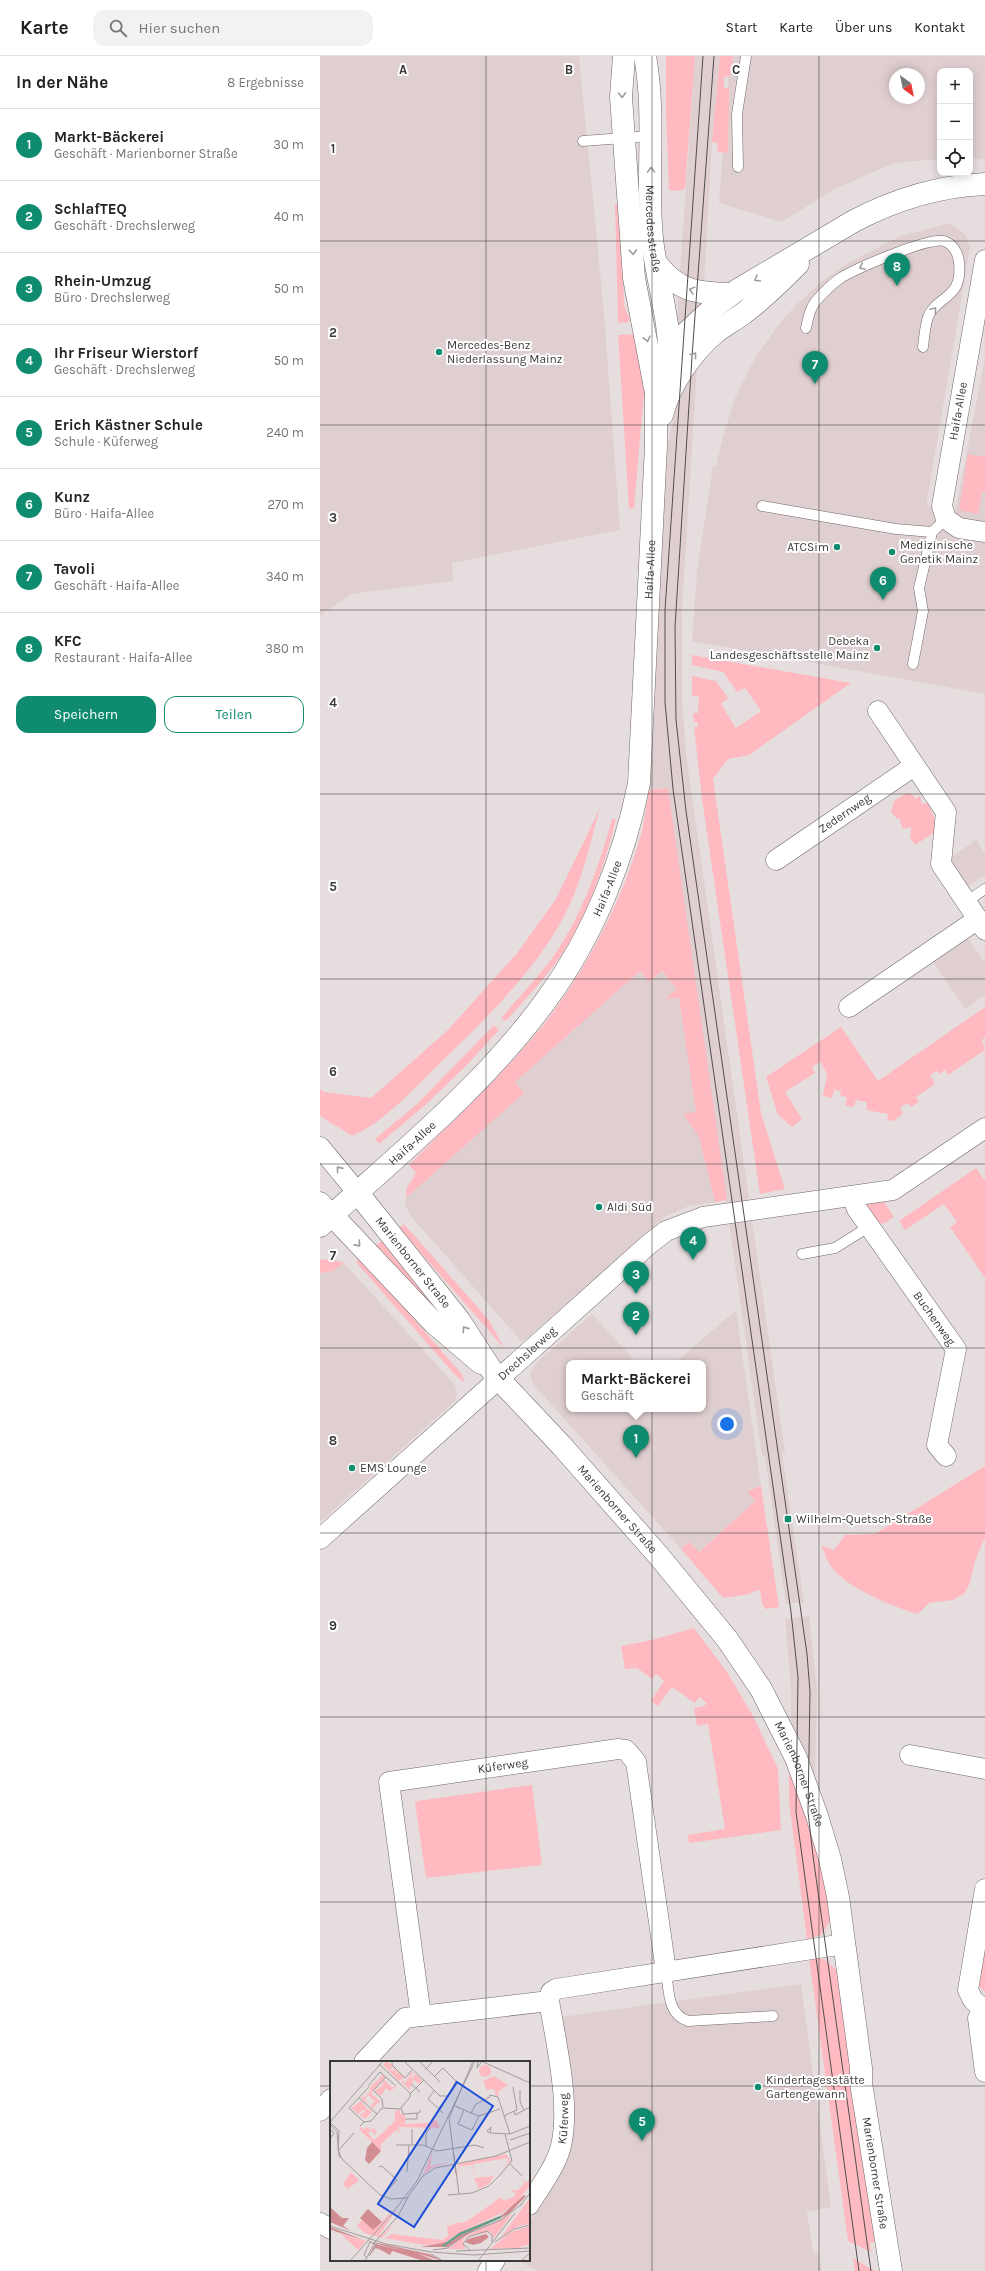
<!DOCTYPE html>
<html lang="de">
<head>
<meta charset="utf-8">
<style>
	:root { --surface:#fff; --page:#f2f2f2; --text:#222; --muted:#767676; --line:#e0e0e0; --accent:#0f8b6f }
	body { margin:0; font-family:Karla,sans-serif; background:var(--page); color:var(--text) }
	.controls { position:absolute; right:12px; top:12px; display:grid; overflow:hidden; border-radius:8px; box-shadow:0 2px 10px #0003 }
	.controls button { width:36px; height:36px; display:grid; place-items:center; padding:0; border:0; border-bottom:1px solid var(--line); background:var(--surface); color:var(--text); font:20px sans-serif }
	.compass { position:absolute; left:569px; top:12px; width:36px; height:36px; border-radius:50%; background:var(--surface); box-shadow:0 2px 10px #0003; rotate:147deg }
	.you { position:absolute; left:407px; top:1368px; width:14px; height:14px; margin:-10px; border:3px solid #fff; border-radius:50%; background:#1a73e8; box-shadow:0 0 0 6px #1a73e833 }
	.badge { display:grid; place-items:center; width:26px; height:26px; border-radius:50%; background:var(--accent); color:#fff; font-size:13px; font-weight:700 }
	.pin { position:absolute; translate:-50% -33px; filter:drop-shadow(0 1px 2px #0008) }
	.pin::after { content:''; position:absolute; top:21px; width:14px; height:12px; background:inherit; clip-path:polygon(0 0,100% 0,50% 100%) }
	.popup { position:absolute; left:246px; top:1304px; width:140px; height:52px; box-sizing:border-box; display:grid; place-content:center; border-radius:8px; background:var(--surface); filter:drop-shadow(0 1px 3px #0005); font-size:13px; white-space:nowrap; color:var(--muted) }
	.popup b { font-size:15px; color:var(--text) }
	.popup::after { content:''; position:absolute; left:50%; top:100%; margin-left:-8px; border:8px solid transparent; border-top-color:var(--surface) }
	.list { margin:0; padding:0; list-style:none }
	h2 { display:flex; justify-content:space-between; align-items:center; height:52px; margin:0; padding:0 16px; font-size:17px }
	h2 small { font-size:13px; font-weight:400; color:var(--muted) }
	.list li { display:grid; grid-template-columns:26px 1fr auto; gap:12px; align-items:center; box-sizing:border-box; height:72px; padding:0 16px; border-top:1px solid var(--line) }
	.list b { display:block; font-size:15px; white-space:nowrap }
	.list p { margin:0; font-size:13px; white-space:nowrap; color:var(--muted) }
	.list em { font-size:13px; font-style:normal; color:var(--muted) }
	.actions { display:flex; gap:8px; padding:12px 16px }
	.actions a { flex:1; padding:9px 0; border:1px solid var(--accent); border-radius:12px; text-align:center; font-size:14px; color:var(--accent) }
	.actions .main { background:var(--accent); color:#fff }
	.icon { flex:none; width:22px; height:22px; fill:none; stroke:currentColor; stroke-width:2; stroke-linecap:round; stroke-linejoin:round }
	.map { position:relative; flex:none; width:665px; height:2215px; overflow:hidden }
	header { display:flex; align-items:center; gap:24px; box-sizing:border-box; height:56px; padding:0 20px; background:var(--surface); border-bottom:1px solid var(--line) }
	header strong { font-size:19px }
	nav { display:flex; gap:22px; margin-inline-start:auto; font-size:14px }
	.search { width:280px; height:36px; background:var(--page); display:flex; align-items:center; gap:10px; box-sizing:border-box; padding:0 14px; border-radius:12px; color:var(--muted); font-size:15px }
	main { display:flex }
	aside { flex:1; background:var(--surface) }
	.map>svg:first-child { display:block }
	.built { fill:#e0cfd0; fill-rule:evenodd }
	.green { fill:#febac0 }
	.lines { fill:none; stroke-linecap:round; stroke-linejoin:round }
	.service-casing { stroke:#6f6768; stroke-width:11 }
	.minor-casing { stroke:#6f6768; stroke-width:21 }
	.tertiary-casing { stroke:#6f6768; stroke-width:23 }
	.service { stroke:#fff; stroke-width:10 }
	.minor { stroke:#fff; stroke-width:20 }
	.tertiary { stroke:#fff; stroke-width:22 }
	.tram { stroke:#504d4d; stroke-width:1 }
	.oneway { stroke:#9e9c9c }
	.grid { fill:none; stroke:#3c3939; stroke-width:1; stroke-opacity:0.55 }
	.poi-dot { fill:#0f8b6f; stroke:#fff; stroke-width:1.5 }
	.labels { text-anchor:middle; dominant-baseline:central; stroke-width:4; stroke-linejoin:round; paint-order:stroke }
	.street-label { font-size:12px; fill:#3c3939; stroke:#fff }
	.poi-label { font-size:12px; fill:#3c3939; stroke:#fff; text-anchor:start }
	.inset-river { fill:none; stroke:#59a48d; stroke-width:2 }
	.inset-road { fill:none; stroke:#a29c9c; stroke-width:1 }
	.view { fill:#1d4ed8; fill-opacity:0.15; stroke:#1d4ed8; stroke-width:2 }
	.inset-edge { fill:none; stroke:#3c3939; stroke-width:2 }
	.grid-label { font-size:13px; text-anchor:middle; font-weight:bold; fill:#3c3939; stroke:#fff; stroke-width:4; stroke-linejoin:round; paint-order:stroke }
</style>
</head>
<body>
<header>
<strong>Karte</strong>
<div class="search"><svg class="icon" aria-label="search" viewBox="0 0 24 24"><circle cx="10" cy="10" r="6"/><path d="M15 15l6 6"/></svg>Hier suchen</div>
<nav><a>Start</a><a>Karte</a><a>Über uns</a><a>Kontakt</a></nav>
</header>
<main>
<aside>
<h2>In der Nähe<small>8 Ergebnisse</small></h2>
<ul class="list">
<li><span class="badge">1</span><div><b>Markt-Bäckerei</b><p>Geschäft · Marienborner Straße</p></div><em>30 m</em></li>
<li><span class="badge">2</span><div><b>SchlafTEQ</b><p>Geschäft · Drechslerweg</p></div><em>40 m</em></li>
<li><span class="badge">3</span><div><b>Rhein-Umzug</b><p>Büro · Drechslerweg</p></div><em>50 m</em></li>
<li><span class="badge">4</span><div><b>Ihr Friseur Wierstorf</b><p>Geschäft · Drechslerweg</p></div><em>50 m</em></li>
<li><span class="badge">5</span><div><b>Erich Kästner Schule</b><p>Schule · Küferweg</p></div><em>240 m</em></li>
<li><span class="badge">6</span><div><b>Kunz</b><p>Büro · Haifa-Allee</p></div><em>270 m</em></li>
<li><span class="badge">7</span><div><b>Tavoli</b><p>Geschäft · Haifa-Allee</p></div><em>340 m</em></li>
<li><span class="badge">8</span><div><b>KFC</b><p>Restaurant · Haifa-Allee</p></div><em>380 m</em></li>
</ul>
<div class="actions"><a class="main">Speichern</a><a>Teilen</a></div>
</aside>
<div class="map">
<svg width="665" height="2215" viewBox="0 0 665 2215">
	<rect width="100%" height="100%" fill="#e6dede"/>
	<!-- built -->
	<path class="built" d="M0,0H259L284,257L300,474L132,507L133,525L31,538L0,560Z
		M375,0H400L392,86L384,227L360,218Z
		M410,0H665V104L650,101V15H620V103L574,107L513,134L462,166L399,147ZM575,18H599V42H575Z
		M629,167L646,179L650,192L607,445L608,450L636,452L665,302V638L372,585L377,515L393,410H396L403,380L415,342L435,302L459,268L476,249L501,226L528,207L581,180Z
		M358,240L382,245L381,252L360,269L352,265V260L358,256Z
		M377,312L362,552V644L366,698L465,1397L462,1398L484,1546L466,1548L445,1400H442L348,732L329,734L347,392L359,339Z
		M656,784L665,797V819L645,832L627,804Z
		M646,879L665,907V939L645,953L611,903Z
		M320,915L330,926L341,915L357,933L346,943L359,941L377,1056L395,1146L369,1150L346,1160L206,1283L201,1285L89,1158L85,1148L86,1142L204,1036L194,1026Z
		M24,1207L135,1329L137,1337L135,1345L0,1466V1217L13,1215Z
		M416,1254L441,1430L429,1433L436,1445L378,1496L367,1487L361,1493L213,1328L210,1317L215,1308L272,1258L317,1307H249V1353H383V1307H355Z
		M489,1560L497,1634L495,1720L471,1666V1632L465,1563Z
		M481,1928L511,2151L487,2156L493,2197H499L502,2215H217L198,2204H209V2167L237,2120L241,1961Z"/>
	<!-- green -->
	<path class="green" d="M346,0H375L365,133L358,135L349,134L346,57Z
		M400,0H413L410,20L404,21V32H409L408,97L397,96L398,87L392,86Z
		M295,148H301L304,249L310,264L306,267L298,266Z
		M318,278L326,313L314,452L309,453L298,279Z
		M648,398L665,401V436H662L658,458L639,454Z
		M372,599L531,627L429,699L408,703L393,723L441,1057L465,1133L440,1138L382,743L374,671H378L377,666H374L373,657H378L379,640H372V620L396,625L408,642L401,648L416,672L441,655L425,632L417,636L403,616L372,609Z
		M348,732L407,1144L395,1146L379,1081L363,1058L376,1056L359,942L345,943L357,933L342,915L329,926L320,915L195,1026L204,1037L86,1142L87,1131L96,1117L89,1109C133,1064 181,1021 221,972C264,918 302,846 321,779C325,765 326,749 329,734Z
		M587,737L593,739L595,743L600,740L602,748L608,747L615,764L617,778H612L595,789L590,781L591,771L583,773L579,762L577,763L571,756L574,745Z
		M280,752C271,784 264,817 250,848C220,913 162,966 112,1015C87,1039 64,1066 32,1080L0,1060V1033L4,1036L51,1042L128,974L198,896L236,843Z
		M292,763H296C283,815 265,869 232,912C218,930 202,947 186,965L181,962C204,935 231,909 248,877C268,841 281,803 292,763Z
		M665,951V981L662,984L665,994L628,1019L625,1014L619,1018L617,1015L610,1019L615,1028L596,1041L599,1046L591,1051L587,1047L580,1052L583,1058L573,1065L567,1064L568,1058L546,1054L547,1046L536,1044L534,1051L525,1050L527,1041L520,1040L521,1035L514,1034L512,1042L503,1040L507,1018L500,1006L492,1011L495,1017L465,1036L482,1063L472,1071L458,1059L446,1021L521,971L558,1025Z
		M174,969L179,974L146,1010L102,1052L59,1088L55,1083L97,1048Z
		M656,1112L665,1125V1222L630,1171L637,1166L624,1148L585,1174L579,1165Z
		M564,1146L574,1161L565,1167L557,1168L545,1148Z
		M84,1168L169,1264L184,1292L79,1172Z
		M62,1185L119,1249V1257L55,1190Z
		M40,1202L141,1317L145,1327L136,1320L36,1206Z
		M11,1203L24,1207L13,1215L0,1217V1204Z
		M665,1410V1481L655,1505L650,1527L644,1538L633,1544L609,1547L598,1558C573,1551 524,1531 510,1509C506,1503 504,1495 501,1489L514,1494L525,1479L555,1478Z
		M441,1430L459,1551L446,1553L442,1549L440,1534L431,1536V1538L403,1542L361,1493L367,1487H370L379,1496L435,1445L427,1435Z
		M374,1572L407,1616L433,1660L458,1713L461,1774L369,1787L368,1779L405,1773L388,1668L377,1670L374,1652L384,1650L387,1647L379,1641L375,1647L352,1631L338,1650L331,1645L344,1625L336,1618L332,1623L317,1612L305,1613L301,1590L332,1584Z
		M469,1715L496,1787L506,1834L511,1864L501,1879L487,1883L469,1746Z
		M212,1729L222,1809L106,1822L95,1747L97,1745Z
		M665,1886V1936L659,1930V1926Z
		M489,1901L504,1903L518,1915L563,2185L550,2187L551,2196L528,2185Z
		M533,2202L555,2215L567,2213L568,2215H535Z"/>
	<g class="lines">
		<defs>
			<path id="service" d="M263,85L331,80
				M418,111L417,58L426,0
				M486,272C488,263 489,254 495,246C502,238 513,227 522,221C538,212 608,181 624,185C633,188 638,197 639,206C643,244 618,238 608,261C605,270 604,282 603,291
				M442,450L576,473L612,476L626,463
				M593,608L603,555L599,532L612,476
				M646,846L665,833
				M482,1198L515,1192L550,1170
				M346,1915C349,1934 347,1958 368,1965L453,1960"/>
			<g id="minor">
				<path d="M665,204L622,450L626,463L639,472L665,476"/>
				<path d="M558,655L626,756L621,808L665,874"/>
				<path id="s1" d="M456,804L594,710"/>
				<path d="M529,951L658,863"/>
				<path d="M0,1091L37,1136"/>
				<path id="s2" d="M532,1140L537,1153L636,1293L617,1389L626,1400"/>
				<path d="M0,1146L12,1159"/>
				<path id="s3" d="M0,1483L328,1189L346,1175L383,1161L573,1134L665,1072"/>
				<path d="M590,1699L665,1713"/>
				<path id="s4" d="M229,1945L101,1960L69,1726L298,1693L306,1694L316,1706L346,1915"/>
				<path d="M665,1952L658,1962L665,2016"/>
				<path d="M663,1953L653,1944L648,1934L665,1833"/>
				<path d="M44,2006L85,1962L101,1960"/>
				<path d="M0,2055L11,2043"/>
				<path id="s5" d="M209,2149C218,2134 229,2120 236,2104C255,2065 236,1987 229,1945L231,1936L236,1933L524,1888"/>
				<path d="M0,2167L11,2173"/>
				<path d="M168,2215L175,2204"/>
			</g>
			<g id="tertiary">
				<path d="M304,0L301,41L314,222L335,332"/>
				<path id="s6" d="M325,0C336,60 326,121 332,182C336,222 351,265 349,305"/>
				<path d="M337,208C359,236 377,237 410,238"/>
				<path d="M342,359C350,328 371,297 396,276C405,269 415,264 424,257C443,243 461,225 478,208"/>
				<path id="s7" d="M37,1136L139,1264L174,1318L241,1389L338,1499L407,1583L441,1633L476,1702L497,1760L510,1803L518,1841L541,2012V2027L571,2215"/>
				<path d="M12,1159L114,1267L161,1307"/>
				<path id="s8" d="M0,1170C79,1098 164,1030 227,943C273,880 304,803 319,727L336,390V333L339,319L349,298L364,279L393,252L416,235L534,165C574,144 619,130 665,128"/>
			</g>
		</defs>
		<!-- service casing -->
		<use href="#service" class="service-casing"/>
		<!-- minor casing -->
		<use href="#minor" class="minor-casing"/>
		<!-- tertiary casing -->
		<use href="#tertiary" class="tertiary-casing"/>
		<!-- service -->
		<use href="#service" class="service"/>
		<!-- minor -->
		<use href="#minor" class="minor"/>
		<!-- tertiary -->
		<use href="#tertiary" class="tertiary"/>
		<!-- tram -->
		<path class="tram" d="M383,0L345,554V646L353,733L471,1556L478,1621L476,1756L539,2215
			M394,0L372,301L355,571L356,664L366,755L487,1598L490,1636L488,1756L493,1800L551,2215"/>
	</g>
	<!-- one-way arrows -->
	<defs><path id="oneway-chevron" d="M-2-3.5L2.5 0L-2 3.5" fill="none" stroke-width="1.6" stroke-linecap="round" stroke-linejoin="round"/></defs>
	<g class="oneway">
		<use href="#oneway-chevron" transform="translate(302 39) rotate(89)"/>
		<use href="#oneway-chevron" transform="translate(331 114) rotate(-91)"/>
		<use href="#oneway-chevron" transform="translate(313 196) rotate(87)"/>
		<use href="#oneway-chevron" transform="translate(542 211) rotate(155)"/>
		<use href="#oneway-chevron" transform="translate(437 223) rotate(150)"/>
		<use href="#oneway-chevron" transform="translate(372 234) rotate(-165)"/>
		<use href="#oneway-chevron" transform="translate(614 254) rotate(-50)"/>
		<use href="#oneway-chevron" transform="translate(327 283) rotate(76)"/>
		<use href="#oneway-chevron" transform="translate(374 299) rotate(-52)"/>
		<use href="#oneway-chevron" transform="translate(19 1113) rotate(-129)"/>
		<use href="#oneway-chevron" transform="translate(38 1188) rotate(48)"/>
		<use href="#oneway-chevron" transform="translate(145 1273) rotate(-125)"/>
	</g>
	<!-- grid -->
	<path class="grid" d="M166,0V2006M332,0V2215M499,0V2215M0,185H665M0,369H665M0,554H665M0,738H665M0,923H665M0,1108H665M0,1292H665M0,1477H665M0,1661H665M0,1846H665M0,2030H11M209,2030H665M166,2204V2215"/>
	<!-- markers -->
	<g class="poi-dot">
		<circle cx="119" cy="296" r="4"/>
		<circle cx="517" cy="491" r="4"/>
		<circle cx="572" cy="496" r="4"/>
		<circle cx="557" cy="592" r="4"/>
		<circle cx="279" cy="1151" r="4"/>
		<circle cx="32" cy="1412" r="4"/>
		<rect x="464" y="1459" width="8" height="8" rx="2"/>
		<circle cx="438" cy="2031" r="4"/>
	</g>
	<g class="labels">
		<!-- street labels -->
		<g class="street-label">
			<text stroke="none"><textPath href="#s6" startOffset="173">Mercedesstraße</textPath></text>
			<text transform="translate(638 355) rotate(-80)">Haifa-Allee</text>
			<text stroke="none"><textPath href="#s8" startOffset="772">Haifa-Allee</textPath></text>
			<text stroke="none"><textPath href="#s1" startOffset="83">Zedernweg</textPath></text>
			<text stroke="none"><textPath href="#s8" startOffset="448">Haifa-Allee</textPath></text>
			<text stroke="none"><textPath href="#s8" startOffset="124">Haifa-Allee</textPath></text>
			<text stroke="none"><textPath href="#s7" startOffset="90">Marienborner Straße</textPath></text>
			<text stroke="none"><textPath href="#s2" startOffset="148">Buchenweg</textPath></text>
			<text stroke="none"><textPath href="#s3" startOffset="278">Drechslerweg</textPath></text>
			<text stroke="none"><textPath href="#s7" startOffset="411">Marienborner Straße</textPath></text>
			<text stroke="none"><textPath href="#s4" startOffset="480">Küferweg</textPath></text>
			<text stroke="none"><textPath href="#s7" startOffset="735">Marienborner Straße</textPath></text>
			<text stroke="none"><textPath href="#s5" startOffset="95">Küferweg</textPath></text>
			<text stroke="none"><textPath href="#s7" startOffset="1143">Marienborner Straße</textPath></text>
		</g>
		<!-- poi labels -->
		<g class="poi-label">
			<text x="127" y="289">Mercedes-Benz<tspan x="127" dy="14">Niederlassung Mainz</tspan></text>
			<text x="580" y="489">Medizinische<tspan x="580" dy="14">Genetik Mainz</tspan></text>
			<text x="509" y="491" text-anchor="end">ATCSim</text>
			<text x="549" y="585" text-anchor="end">Debeka<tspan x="549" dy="14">Landesgeschäftsstelle Mainz</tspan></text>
			<text x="287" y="1151">Aldi Süd</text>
			<text x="40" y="1412">EMS Lounge</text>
			<text x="476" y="1463">Wilhelm-Quetsch-Straße</text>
			<text x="446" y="2024">Kindertagesstätte<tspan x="446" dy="14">Gartengewann</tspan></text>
		</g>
	</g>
	<!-- overview -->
	<g transform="translate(10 2005)">
		<rect width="200" height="200" fill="#e6dede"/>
		<path d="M56,0L55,3L57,0L63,5L60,9L63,10L64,7L67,10L65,13L67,11V14L68,11L74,16L69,20L53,4ZM149 10a6 6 0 1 1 12 0a6 6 0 1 1-12 0ZM82,11L85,12L81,13L82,17L86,13L92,19L89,23L83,18L82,25H79L81,30L71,21L73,19L75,23L79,14L78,17L81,18L79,14ZM50,12L55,16L41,32L51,41L52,38V42L49,41L43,47L44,49L38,43L41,45L45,40L42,38L40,41L42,37L38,34L35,38L38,43L30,36H35L41,29L39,27L52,15ZM164,15L178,24L168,31L169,35H166L164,28L157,29L153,20ZM54,19L62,26H66L60,30L56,27L51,35L45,30L54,23L51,22ZM31,40L38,49L42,50L36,58L29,54L35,51L34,48L28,53L21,47ZM70,49V53H75V63L98,62L104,59L107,60L110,67L68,66L70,71L66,69L51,83V90L30,69V65L34,69L37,66L41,69L43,67L47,71L45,74L42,70L38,72L44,79L58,67L57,63L60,65L65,60V50ZM103,89L100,105L120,101L102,107L93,114ZM176,93L181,100L173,109L179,100L177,97L143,103L144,116L142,104L130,105L127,115L129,103ZM21,111L29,119L18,128L13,123ZM164,115L159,123L149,128L144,117ZM192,117L196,122L200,117V125L184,144L170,153L131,170L115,182L94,184L55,177L62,173L112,179L118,175L117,166L126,162L136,161L171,136L174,140L183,136L186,133L180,128L187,130L194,123ZM200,137V163L188,165L171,176ZM69,146L49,174L51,175L67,160L52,177L34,172L27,164L32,159L43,169L65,147L45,173ZM182,153L164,177L161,171L137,175L133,179L135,188H119L131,177ZM200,165V183L187,187L160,188L181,171ZM11,173H12L36,180L28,189Z" fill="#febac0"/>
		<path d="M42,81L51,90L39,103L35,99L37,87ZM194,134L196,135L179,153L143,170L118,186H90L117,181L130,171L172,154ZM0,146L12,157H19L13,165L21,170L0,161ZM38,148L52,161L43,169L30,157ZM0,166L34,179L99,193L112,200L87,192L106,200H94L62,190L60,194L49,188L45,187L39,195L45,183L62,187L80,191L51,184L7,171L0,168ZM156,173L159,176L151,182L143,184L135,181L138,178Z" fill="#d28d93"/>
		<path class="inset-river" d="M113,185L130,173L171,156"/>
		<path class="inset-road" d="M62,0V4L75,17L82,9M74,0L110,35H118L126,20M89,0L110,21M148,0L147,7L152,0M151,0L200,22M95,9L103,0M104,16L113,7L129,23M81,23L90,31M38,25L50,11L66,25M183,26L187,49L184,50M43,29L52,38L53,46M190,29V41L194,49M43,30L56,16M104,30L98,38L113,52M80,33L94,19M29,37L47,53M159,37L160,34L168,36L180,73L160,72L161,66L157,70L160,72M123,44L141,52L146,43L160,36M71,47L73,53L89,52L91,49M108,48L118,36M134,49L128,63L142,69L149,55L141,52M149,55L170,48M174,55L184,50L185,54L200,46M75,58H87V52M0,61L9,70L8,88L11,97M0,61L53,0M34,61L19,47L39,26M0,63L7,71L9,95L50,134L61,138L77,137L93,115L105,107L166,95L200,81M30,65L34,61L41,60L52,47L70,48L80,36V32L49,3M0,68L4,72L0,78M82,68V84M180,73L200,65M180,79L200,72M66,84H93L107,90L145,84L154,87M96,85V73L100,67M9,89L24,72M124,94L129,133M180,103L192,115M49,106L52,105L67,119L52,135M77,111L79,84M126,113L119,57L143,0M118,134L142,132L159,125L169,115L182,100L175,73M190,145L200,132M0,165L56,183L101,191L144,194L200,190M165,181L184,168L200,164M103,189L118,187L134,174L171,159L192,143M126,190L200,187M141,190L133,183L138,176L157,170L162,174V181M101,193L113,200M36,196L34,194L40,181L47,184L39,195M20,200L61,154L87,120L145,0M35,200L45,181L68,155L78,136M148,200L185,152M191,200L200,192"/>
		<path class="view" d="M127,21L163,45L84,166L48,143Z"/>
		<rect width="200" height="200" class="inset-edge"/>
	</g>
	<g class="grid-label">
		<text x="83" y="18">A</text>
		<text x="249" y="18">B</text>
		<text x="416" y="18">C</text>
		<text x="13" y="97">1</text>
		<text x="13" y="281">2</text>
		<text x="13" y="466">3</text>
		<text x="13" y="651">4</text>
		<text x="13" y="835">5</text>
		<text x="13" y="1020">6</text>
		<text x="13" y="1204">7</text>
		<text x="13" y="1389">8</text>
		<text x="13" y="1574">9</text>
	</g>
</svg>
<div class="controls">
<button>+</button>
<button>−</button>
<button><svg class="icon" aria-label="locate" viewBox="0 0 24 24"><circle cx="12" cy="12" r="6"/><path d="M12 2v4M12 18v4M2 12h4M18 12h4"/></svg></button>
</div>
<svg class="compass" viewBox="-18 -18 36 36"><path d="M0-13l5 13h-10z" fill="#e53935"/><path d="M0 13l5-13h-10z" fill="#767676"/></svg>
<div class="you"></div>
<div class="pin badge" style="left:316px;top:1402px">1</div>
<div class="popup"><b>Markt-Bäckerei</b>Geschäft</div>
<div class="pin badge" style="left:316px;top:1279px">2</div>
<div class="pin badge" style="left:316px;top:1238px">3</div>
<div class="pin badge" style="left:373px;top:1204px">4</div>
<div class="pin badge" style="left:322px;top:2085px">5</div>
<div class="pin badge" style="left:563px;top:544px">6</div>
<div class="pin badge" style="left:495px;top:328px">7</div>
<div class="pin badge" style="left:577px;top:230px">8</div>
</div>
</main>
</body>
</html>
